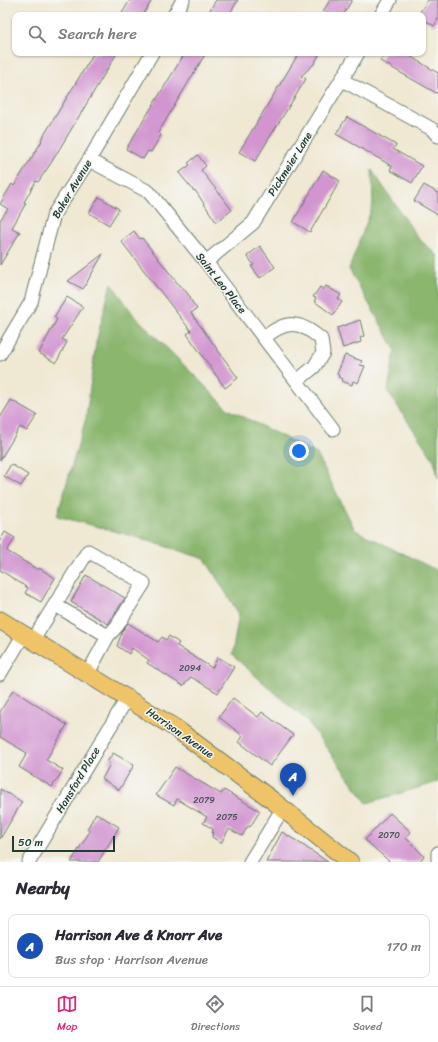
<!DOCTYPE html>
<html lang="en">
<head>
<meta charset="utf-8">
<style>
	:root { --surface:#fff; --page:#f2f2f3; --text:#2b2b33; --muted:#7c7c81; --line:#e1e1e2; --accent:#db2777 }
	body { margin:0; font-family:Sriracha,sans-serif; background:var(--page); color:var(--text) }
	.scale { position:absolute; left:12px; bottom:10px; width:103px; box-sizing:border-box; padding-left:4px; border:2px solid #1f3d34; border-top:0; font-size:11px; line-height:14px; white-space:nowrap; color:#1f3d34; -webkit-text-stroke:3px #f6f6f2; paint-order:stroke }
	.you { position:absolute; left:299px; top:451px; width:14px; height:14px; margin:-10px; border:3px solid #fff; border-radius:50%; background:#1a73e8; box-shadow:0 0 0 6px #1a73e833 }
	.badge { display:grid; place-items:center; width:26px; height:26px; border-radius:50%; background:var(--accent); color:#fff; font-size:13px; font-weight:700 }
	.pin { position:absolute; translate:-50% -33px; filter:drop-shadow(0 1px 2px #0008) }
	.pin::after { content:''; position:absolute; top:21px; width:14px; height:12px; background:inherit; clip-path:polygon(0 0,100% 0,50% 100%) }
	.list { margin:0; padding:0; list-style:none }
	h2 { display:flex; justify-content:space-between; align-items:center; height:52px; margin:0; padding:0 16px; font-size:17px }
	h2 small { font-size:13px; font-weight:400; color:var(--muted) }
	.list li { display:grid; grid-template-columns:26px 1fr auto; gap:12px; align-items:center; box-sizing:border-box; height:64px; margin:0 8px 8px; padding:0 8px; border:1px solid var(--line); border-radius:8px }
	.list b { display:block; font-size:15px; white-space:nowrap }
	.list p { margin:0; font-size:13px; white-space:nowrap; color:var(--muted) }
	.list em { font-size:13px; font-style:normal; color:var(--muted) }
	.icon { flex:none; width:22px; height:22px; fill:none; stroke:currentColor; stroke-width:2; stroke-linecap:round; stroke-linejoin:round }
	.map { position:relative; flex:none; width:438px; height:862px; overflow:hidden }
	.search { position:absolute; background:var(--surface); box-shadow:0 1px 3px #0004; left:12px; right:12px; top:12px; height:44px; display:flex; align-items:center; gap:10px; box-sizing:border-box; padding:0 14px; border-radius:8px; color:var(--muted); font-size:15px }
	.sheet { height:124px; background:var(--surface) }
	nav { display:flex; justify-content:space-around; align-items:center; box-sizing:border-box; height:56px; border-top:1px solid var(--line); background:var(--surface); font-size:11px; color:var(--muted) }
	nav a { display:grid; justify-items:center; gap:2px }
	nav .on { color:var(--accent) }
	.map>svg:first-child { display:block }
	.forest { fill:#8ab66e; stroke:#547a51 }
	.building { fill:#d295d0 }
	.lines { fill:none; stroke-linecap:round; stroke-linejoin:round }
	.minor-casing { stroke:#68796b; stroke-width:15 }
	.major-casing { stroke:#68796b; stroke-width:19 }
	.minor { stroke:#fff; stroke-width:13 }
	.major { stroke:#efc469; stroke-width:17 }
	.labels { text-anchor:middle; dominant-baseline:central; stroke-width:3; stroke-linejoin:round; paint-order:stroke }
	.number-label { font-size:9px; fill:#4c535b }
	.street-label { font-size:11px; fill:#1f3d34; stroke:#f6f6f2 }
</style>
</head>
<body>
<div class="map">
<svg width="438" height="862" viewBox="0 0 438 862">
	<rect width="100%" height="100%" fill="#f6f6f2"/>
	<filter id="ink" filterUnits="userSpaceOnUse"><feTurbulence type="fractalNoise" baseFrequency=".025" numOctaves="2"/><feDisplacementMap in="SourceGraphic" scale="8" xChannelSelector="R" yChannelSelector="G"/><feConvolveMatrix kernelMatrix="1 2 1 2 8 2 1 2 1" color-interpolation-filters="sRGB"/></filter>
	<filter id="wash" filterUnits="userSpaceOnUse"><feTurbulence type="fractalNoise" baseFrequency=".012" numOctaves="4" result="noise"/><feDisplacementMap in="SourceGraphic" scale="16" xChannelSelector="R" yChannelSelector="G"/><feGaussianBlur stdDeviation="0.9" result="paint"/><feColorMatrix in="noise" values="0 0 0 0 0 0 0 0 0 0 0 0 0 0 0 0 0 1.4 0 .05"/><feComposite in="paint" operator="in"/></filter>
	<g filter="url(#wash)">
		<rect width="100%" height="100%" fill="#efe8d2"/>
		<!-- forest -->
		<path class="forest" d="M372,170L418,238L438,256V478L434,460L388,392L395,349L349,269L373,205Z
			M111,283L133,314L228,409L317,454L355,530L438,571V782L367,803L307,721L232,655L239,614L205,559L133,536L57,516L86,418L96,343Z"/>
		<g id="blocks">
			<!-- building -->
			<path class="building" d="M130,0H152L143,15H121Z
				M216,0H238L229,15H207Z
				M330,0H352L343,15H321Z
				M428,0H438V19L434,26L423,19V15H418Z
				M94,53H117L51,163L38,182L36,181L24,202L26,203L12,228L20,232L0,265V220L8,209L0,204L12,184L14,186L42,141L41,140Z
				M185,53H206L158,133L161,135L151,152L148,151L143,159L126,149Z
				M299,53H320L314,64L301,76L306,79L255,161L239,152Z
				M385,53H405L438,73V94L380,61Z
				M347,117L396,145L393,149L422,166L412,183L390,170L392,166L336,134Z
				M198,155L206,166L201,170L232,210L216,222L195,190L194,191L179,173L190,165L188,163Z
				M323,170L340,181L310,232L293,222Z
				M424,185L438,193V215L414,201Z
				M99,197L119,209L109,225L89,213Z
				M134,231L140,239L142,238L183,290L184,289L191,298L190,299L197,309L191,313L238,378L225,388L187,334L191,331L121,241Z
				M260,246L275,267L260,278L251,266L254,265L247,256Z
				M103,254L83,289L68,281Z
				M326,286L341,295L338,299L342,302L333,315L314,301L316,298L313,297L320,287L323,290Z
				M67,297L83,307L62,339L67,342L56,363L39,353L57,319L54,317Z
				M360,320L364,336L360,338L361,342L343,348L337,328Z
				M345,355L362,361L360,365L365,366L358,383L353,381L352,385L342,381L343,379L338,377L339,375L337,374Z
				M11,400L37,415L27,431L20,427L0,460V418Z
				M11,464L28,475L21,486L4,476Z
				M5,532L15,538L7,551L38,570L39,568L55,578L41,602L25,593L28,588L0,570V540Z
				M86,575L125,598L108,624L71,602Z
				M128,623L158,642L162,637L166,640L169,636L179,643L177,646L212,668L218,657L234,667L218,693L191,677L183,686L147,663L149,660L132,648L129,654L117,646L122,632Z
				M13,690L67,725L46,760L63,770L52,787L19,767L27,753L0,737V712Z
				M233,698L258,717L262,712L293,735L270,766L239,742L243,736L219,717Z
				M113,753L134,765L119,790L102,779L110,764L107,762Z
				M175,767L221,794L224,790L260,811L250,827L248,826L242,836L229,829L221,843L212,837L213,829L203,823L207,817L177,799L174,805L156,795Z
				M0,789L22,802L0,839Z
				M96,813L119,827L98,862H71L90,831L87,829Z
				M390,813L411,832L406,838L424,856L419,862H390L365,840Z
				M282,832L295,840L328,862H266Z"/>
		</g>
	</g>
	<g filter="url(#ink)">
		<use href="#blocks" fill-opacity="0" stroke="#68796b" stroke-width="1"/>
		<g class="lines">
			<defs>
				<path id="minor" d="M174,15L183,0
					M381,15L390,0
					M342,80L432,129L438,136
					M89,160L149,192L206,262L333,429
					M206,262L253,223L358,53
					M264,338C286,320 299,320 321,339L323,353L314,367L297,381
					M0,354L31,302L54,214L89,160L152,53
					M55,605L108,636L88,673
					M33,640L88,551L144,583L117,626L108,636
					M0,674L24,634
					M438,853V860
					M29,862L128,697
					M250,862L283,808"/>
				<path id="major" d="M0,620L175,728L272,800L350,862"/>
			</defs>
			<!-- minor casing -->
			<use href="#minor" class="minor-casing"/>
			<!-- major casing -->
			<use href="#major" class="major-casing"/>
			<!-- minor -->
			<use href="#minor" class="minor"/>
			<!-- major -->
			<use href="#major" class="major"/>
		</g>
	</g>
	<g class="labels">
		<!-- number labels -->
		<g class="number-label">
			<text x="190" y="668">2094</text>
			<text x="204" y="800">2079</text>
			<text x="227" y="817">2075</text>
			<text x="389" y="835">2070</text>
		</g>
		<!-- street labels -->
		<g class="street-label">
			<text transform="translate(290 164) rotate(-58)">Pickmeier Lane</text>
			<text transform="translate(72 189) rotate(-59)">Baker Avenue</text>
			<text transform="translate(221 283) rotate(52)">Saint Leo Place</text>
			<text transform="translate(180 733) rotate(35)">Harrison Avenue</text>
			<text transform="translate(78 780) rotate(-59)">Hansford Place</text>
		</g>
	</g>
</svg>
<div class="scale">50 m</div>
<div class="you"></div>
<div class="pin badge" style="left:293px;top:796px;background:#1a4fb4">A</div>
<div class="search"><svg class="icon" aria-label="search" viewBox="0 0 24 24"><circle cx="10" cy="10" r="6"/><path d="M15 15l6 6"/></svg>Search here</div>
</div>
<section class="sheet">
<h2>Nearby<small></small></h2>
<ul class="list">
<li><span class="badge" style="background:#1a4fb4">A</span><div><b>Harrison Ave &amp; Knorr Ave</b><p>Bus stop · Harrison Avenue</p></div><em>170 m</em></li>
</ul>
</section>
<nav>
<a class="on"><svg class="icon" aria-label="map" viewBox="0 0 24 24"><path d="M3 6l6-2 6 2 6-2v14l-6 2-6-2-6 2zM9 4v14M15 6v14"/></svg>Map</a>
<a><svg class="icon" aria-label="directions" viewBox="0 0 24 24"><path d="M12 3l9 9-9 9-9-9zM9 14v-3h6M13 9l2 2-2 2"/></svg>Directions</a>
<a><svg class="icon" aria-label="saved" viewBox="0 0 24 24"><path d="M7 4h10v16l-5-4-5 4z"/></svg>Saved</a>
</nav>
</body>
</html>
